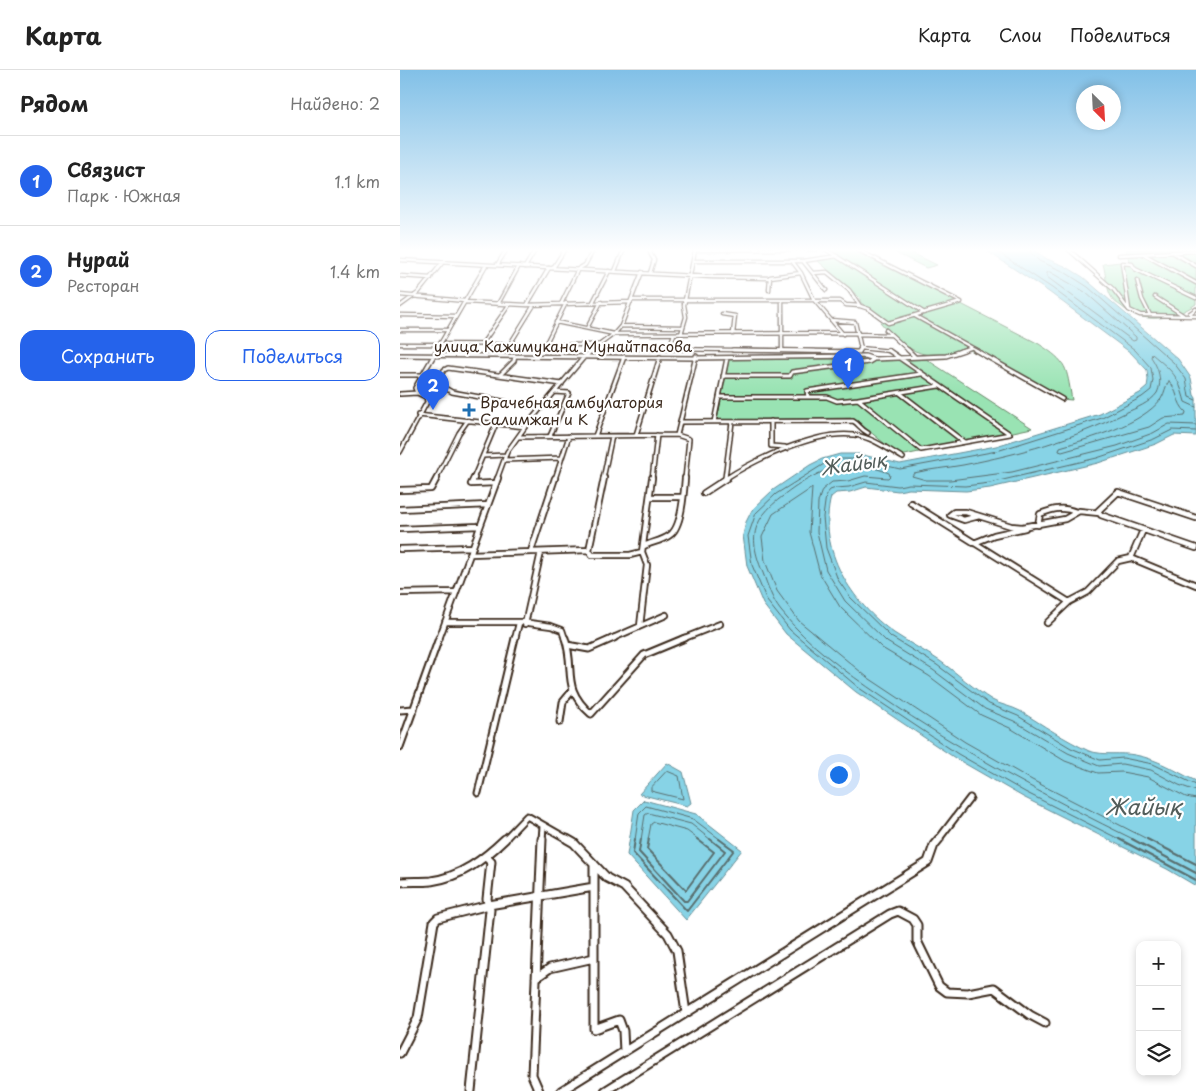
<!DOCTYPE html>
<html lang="ru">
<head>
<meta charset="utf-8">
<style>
	:root { --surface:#fff; --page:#f2f2f2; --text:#222; --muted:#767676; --line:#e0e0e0; --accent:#2563eb }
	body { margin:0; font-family:"Playpen Sans",sans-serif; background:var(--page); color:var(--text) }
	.controls { position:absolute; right:15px; bottom:15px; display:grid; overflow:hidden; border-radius:10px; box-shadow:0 2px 8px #0003 }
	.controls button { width:45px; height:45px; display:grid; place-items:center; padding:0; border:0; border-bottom:1px solid var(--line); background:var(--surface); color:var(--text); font:25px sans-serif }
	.compass { position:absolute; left:676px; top:15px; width:45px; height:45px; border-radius:50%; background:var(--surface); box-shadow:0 2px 8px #0003; rotate:156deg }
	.you { position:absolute; left:438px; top:704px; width:18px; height:18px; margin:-12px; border:4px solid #fff; border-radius:50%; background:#1a73e8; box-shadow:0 0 0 8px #1a73e833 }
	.badge { display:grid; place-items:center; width:32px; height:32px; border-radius:50%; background:var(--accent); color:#fff; font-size:16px; font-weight:700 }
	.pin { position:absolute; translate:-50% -41px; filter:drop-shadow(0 1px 2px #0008) }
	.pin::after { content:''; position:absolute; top:26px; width:18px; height:15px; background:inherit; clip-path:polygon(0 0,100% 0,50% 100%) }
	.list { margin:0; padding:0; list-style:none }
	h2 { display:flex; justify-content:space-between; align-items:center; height:65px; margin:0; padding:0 20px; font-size:21px }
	h2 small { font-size:16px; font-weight:400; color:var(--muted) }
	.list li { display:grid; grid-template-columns:32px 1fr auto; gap:15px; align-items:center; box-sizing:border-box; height:90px; padding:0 20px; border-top:1px solid var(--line) }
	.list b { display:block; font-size:19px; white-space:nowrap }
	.list p { margin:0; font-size:16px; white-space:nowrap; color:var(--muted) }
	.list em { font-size:16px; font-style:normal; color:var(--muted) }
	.actions { display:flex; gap:10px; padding:15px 20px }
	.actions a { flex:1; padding:11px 0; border:1px solid var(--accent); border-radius:15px; text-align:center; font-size:18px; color:var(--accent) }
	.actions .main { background:var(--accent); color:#fff }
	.icon { flex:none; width:28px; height:28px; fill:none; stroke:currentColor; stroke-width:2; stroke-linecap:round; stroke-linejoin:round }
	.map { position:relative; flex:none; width:796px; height:1021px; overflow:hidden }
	header { display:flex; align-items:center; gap:30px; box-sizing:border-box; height:70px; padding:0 25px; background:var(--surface); border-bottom:1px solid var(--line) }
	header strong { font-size:24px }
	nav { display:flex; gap:28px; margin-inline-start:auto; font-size:18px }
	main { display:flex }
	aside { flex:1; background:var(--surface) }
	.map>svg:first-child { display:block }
	.green { fill:#99e3b3; stroke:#6a8668 }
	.water { fill:#87d3e6; stroke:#698f96 }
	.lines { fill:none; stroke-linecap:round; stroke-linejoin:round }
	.shore-far1 { stroke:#596e6e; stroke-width:1 }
	.shore { stroke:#596e6e; stroke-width:2 }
	.minor-far4-casing { stroke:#3b2a1e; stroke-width:5 }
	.minor-far3-casing { stroke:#3b2a1e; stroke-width:6 }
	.minor-far2-casing { stroke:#3b2a1e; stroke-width:8 }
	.minor-far1-casing { stroke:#3b2a1e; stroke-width:9 }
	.minor-casing { stroke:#3b2a1e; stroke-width:11 }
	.minor-far4 { stroke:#fff; stroke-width:2.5 }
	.minor-far3 { stroke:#fff; stroke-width:3 }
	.minor-far2 { stroke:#fff; stroke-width:4.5 }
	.minor-far1 { stroke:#fff; stroke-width:5 }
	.minor { stroke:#fff; stroke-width:7 }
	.poi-dot { fill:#1f6fb2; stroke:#fff; stroke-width:2 }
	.labels { text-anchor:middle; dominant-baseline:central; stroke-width:4.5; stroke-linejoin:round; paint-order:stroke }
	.far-street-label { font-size:15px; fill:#3b2a1e; stroke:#fff }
	.far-poi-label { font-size:15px; fill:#3b2a1e; stroke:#fff; text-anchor:start }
	.water-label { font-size:19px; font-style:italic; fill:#525d5a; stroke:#fff }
	.near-water-label { font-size:22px; font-style:italic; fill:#525d5a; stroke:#fff }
</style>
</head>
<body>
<header>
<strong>Карта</strong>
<nav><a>Карта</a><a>Слои</a><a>Поделиться</a></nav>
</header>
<main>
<aside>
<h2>Рядом<small>Найдено: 2</small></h2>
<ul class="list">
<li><span class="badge">1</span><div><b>Связист</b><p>Парк · Южная</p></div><em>1.1 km</em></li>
<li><span class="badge">2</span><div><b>Нурай</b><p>Ресторан</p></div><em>1.4 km</em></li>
</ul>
<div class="actions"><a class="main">Сохранить</a><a>Поделиться</a></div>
</aside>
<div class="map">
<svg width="796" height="1021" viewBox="0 0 796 1021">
	<rect width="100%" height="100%" fill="#fff"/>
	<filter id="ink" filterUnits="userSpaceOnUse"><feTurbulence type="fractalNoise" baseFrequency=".02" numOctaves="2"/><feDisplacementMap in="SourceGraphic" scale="10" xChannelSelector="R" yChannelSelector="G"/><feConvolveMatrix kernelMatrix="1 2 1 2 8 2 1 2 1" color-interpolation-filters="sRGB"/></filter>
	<g filter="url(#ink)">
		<!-- green -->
		<path class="green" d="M424,179H454L639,274C668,293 666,296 672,330L660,329L570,280C528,292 509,285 480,252L486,251L460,232V228L418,191L436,187Z
			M478,179H504L537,195L526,198L488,179L482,181Z
			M726,179H796V234C773,250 742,255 721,236C718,234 713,231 712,228C706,219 706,204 703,194L729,191Z
			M329,289H526L632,358L500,386L453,348L317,350Z"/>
		<!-- water -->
		<path class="water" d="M584,179H626L635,181L647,189L665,196L683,207L778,289L791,308L794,325L796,328V366L774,365L756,374L698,393L590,418L566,421L509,419L498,421L466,417L450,422L436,423L431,427C417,480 452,533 494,563C509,573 525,581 540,591C557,603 574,619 592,630C600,635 611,636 620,641C643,655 665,670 689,681C705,686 719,682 735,685C758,689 775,701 796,711V816L767,799L623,727L555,688L456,622L386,564L363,534L347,496L343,465L346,452L352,440L373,420L410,395L422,389L440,384H459L500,394L596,376L700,344L740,323L747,317L748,310L747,300L731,283L649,222Z
			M267,693L283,702L291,733L287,736L239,724Z
			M244,730L296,744L342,780L286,850L227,785L234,740Z"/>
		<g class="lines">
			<!-- shore-far1 -->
			<path class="shore-far1" d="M593,179L652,218L735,280L751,298L753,310L751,320L742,327L702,348L597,381L500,399L458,389H441L424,394L376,424L356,443L348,466L352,495L367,531L390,560L459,618L558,684L625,722L721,770
				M630,179L631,183L639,191L663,201L688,217L774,293L786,309L789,327L796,330
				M650,202L685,222L736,267V270L733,271L647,207V203Z
				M769,311C778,320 776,333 786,342L785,346L763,348L749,357L662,382L659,381L660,377C691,368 741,355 761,329C765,323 765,316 769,311Z
				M796,337L785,332C778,305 773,302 752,284L751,287C758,297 763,311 757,323C750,333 736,338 725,343C674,369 619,384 563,395C547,398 530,399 514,403L512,406L526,410H550L612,402L717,376L753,363L769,354L796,355
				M796,361L772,360L754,369L697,388L590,413L565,416L509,414L498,416L466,412L449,417L436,418L430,420L426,425L423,447L426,478L438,510L450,527L491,567L537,595L589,634L618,646L671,678L700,690L723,688L753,694L796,715
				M267,701L279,706L283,729L251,721V718Z
				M235,770L239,743L246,736L293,749L321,770
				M241,770L245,745L248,743L291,754L311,770
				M248,770L251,754L254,752L287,761L299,770
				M735,770C647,727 562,682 481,626C446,602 408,575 381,541C372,530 368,516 363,503C357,489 351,471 357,456C363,440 380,428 394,418C426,396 451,388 489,403L490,406L488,408L465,406L448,411L432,412L422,420L418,432L417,462L426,500L445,531L487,572L533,600L585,639L614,651L668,683L699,696L722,694L751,700L779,715L796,721
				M749,770L632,710L565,672L467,607L399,551L377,521L365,491L362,467L373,444L412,418L409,462L420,504L440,537L482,578L529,606L581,645L610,658L665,691L698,703L722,702L748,707L786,727L796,729"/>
			<!-- shore -->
			<path class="shore" d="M235,769L233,783L287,841L334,780L319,769
				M241,769L239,782L284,831H287L325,781L310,769
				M249,769L247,779L286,820L314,782L297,769
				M719,769L796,810
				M732,769L796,803
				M747,769L796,794"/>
			<defs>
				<path id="minor-far4" d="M387,179H416
					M425,179L523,242
					M456,179L561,232
					M668,179L713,219L729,240L740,245L796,246
					M772,182L796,196
					M719,185L796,181
					M745,185L796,213
					M0,190L312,207L370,208
					M293,191H403L437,186
					M392,191L401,203L414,230L443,264
					M403,191L426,220
					M97,195L107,179
					M125,197L136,179
					M153,198L165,179
					M215,201L224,179
					M250,203L254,190L250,183L252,179
					M413,203L427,202L449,220L460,236L469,239L488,253L561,232
					M0,206L31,208
					M737,210L742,229L750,245
					M369,220L370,207L401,203
					M0,225L65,231
					M755,227L783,245
					M232,230H414
					M382,231V280
					M416,231H440L446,235L460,236
					M64,232L127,235L231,232
					M193,232L209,201
					M98,234L119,196
					M161,234L178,199L185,195L194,179
					M127,235L149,198
					M0,236L18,223L43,192
					M729,239L722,193L732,194L735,199L796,228
					M322,244L335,246L333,264
					M0,245L56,246
					M793,245L790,243L796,239
					M515,246L578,281
					M431,250L455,252L461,279L459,281
					M156,252L214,264L458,263
					M221,256L282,257
					M187,258L201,232
					M0,260H48
					M486,260L509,281
					M281,264L286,247L284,235L295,180L386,179
					M458,264L490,265
					M0,274L199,275
					M82,274L109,235
					M110,274L134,235
					M145,275L166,233
					M195,278L415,281
					M460,278L490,281
					M269,279L274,264
					M36,281L86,195
					M191,281L214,264L221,256L242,202
					M560,281L570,278"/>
				<path id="minor-far3" d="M333,280L459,282L460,280
					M488,280L610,364L521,380L458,329L539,316
					M508,280L514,286
					M575,280L662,329
					M0,285L295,288L465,286L474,289
					M0,305H22
					M100,305L114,291L115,286
					M323,306H390L392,302L469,292L474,289L546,286L564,280
					M34,318H45L52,322L141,338
					M500,323L564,372
					M0,324L17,323
					M319,327H408
					M27,329L44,300L48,298L162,314
					M458,329L437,331L427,327H408L407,321L521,304
					M18,345L125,357
					M371,351V376L385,377L387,379
					M280,352L453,351C459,354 460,359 468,363
					M314,352L327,288
					M236,365L260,287
					M277,365L296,286
					M150,366L169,323L155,322
					M195,366L224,287
					M118,367L277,365L289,369L285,409
					M0,382L27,332L26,327L17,323L15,318L37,280
					M83,386L106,385
					M104,390L162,388
					M325,408L332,352
					M36,409L59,363L68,350
					M73,409L96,354
					M97,409L107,382L125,357L185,286L193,280
					M155,409L169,366
					M203,409L212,366
					M252,409L257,365
					M325,409C356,389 417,360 454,365C472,367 488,379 503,388"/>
				<path id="minor-far2" d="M74,408L71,414L96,413
					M0,420L31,419L37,408
					M304,423L327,408
					M250,427H282
					M511,433L669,532
					M0,439L88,435
					M554,442H566L579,446L564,450L550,445Z
					M579,446L611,456L622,457L665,449L679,441L699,443
					M796,448L718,422L698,441L701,445L796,478
					M638,455L640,444C653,439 663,436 676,442
					M0,459L80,456
					M574,473L594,465L625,458
					M244,476C252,472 262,471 270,465C282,457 284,422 285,408
					M0,479L73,477
					M189,480L192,485H230L242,482L252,408
					M189,480L204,408
					M131,481L155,408
					M70,484L189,480
					M731,488L796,515
					M0,523L56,522
					M45,552H122L151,556L162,560L165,569
					M647,553L669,532L688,522L718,491L731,488L743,460
					M125,554L141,482
					M240,556L247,495L242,482
					M39,569L98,408
					M115,569L119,553
					M211,569L266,545
					M282,569L320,554"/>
				<path id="minor-far1" d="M165,568C176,602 160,616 191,644L244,585L285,568
					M167,575L189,579L214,568
					M0,640L14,639
					M160,652L163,632L172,621
					M0,677L39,568
					M78,723L115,568
					M104,770L127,746L169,770
					M142,770L143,756
					M538,770L570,728"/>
				<path id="minor" d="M167,769L174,773L207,808L224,817L268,864L277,881L286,943
					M194,794V959L219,950L223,961L224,982
					M0,812C10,811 21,812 31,811C61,807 84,789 105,769
					M136,908L150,898L194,888
					M0,983L18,948L34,852L38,848L89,835L194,817
					M71,1021L90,840L87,829L91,792L86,787
					M139,1021L132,1005L142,769
					M161,1021L528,792L534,775L539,769
					M205,1021L490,844L498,841L513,849L517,855V871L539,916L547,922L568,923L594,918L630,945L645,953"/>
			</defs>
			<!-- minor-far4 casing -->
			<use href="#minor-far4" class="minor-far4-casing"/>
			<!-- minor-far3 casing -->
			<use href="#minor-far3" class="minor-far3-casing"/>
			<!-- minor-far2 casing -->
			<use href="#minor-far2" class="minor-far2-casing"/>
			<!-- minor-far1 casing -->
			<use href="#minor-far1" class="minor-far1-casing"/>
			<!-- minor casing -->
			<use href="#minor" class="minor-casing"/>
			<!-- minor-far4 -->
			<use href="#minor-far4" class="minor-far4"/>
			<!-- minor-far3 -->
			<use href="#minor-far3" class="minor-far3"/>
			<!-- minor-far2 -->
			<use href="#minor-far2" class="minor-far2"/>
			<!-- minor-far1 -->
			<use href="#minor-far1" class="minor-far1"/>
			<!-- minor -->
			<use href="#minor" class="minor"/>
		</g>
	</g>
	<!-- sky -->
	<linearGradient id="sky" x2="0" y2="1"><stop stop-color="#81c0e7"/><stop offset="0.56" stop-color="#fff"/><stop offset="1" stop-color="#fff" stop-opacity="0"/></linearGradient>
	<rect width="796" height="322" fill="url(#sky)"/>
	<!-- markers -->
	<path class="poi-dot" d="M66.5 332.5h5v5h5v5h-5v5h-5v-5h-5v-5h5z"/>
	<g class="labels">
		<!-- far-street labels -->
		<g class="far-street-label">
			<text x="163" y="275">улица Кажимукана Мунайтпасова</text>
		</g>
		<!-- far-poi labels -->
		<g class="far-poi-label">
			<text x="80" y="331">Врачебная амбулатория<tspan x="80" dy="17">Салимжан и К</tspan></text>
		</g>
		<!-- water labels -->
		<g class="water-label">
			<text transform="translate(453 393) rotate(-8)">Жайық</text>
		</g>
		<!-- near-water labels -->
		<g class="near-water-label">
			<text x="743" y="735">Жайық</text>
		</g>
	</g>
</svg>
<div class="controls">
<button>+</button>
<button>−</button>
<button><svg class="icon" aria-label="layers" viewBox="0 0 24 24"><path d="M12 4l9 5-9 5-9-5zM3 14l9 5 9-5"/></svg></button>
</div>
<svg class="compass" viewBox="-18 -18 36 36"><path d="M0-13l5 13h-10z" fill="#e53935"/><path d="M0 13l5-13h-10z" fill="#767676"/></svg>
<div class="you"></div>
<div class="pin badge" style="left:448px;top:319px">1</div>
<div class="pin badge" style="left:33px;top:340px">2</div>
</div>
</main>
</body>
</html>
